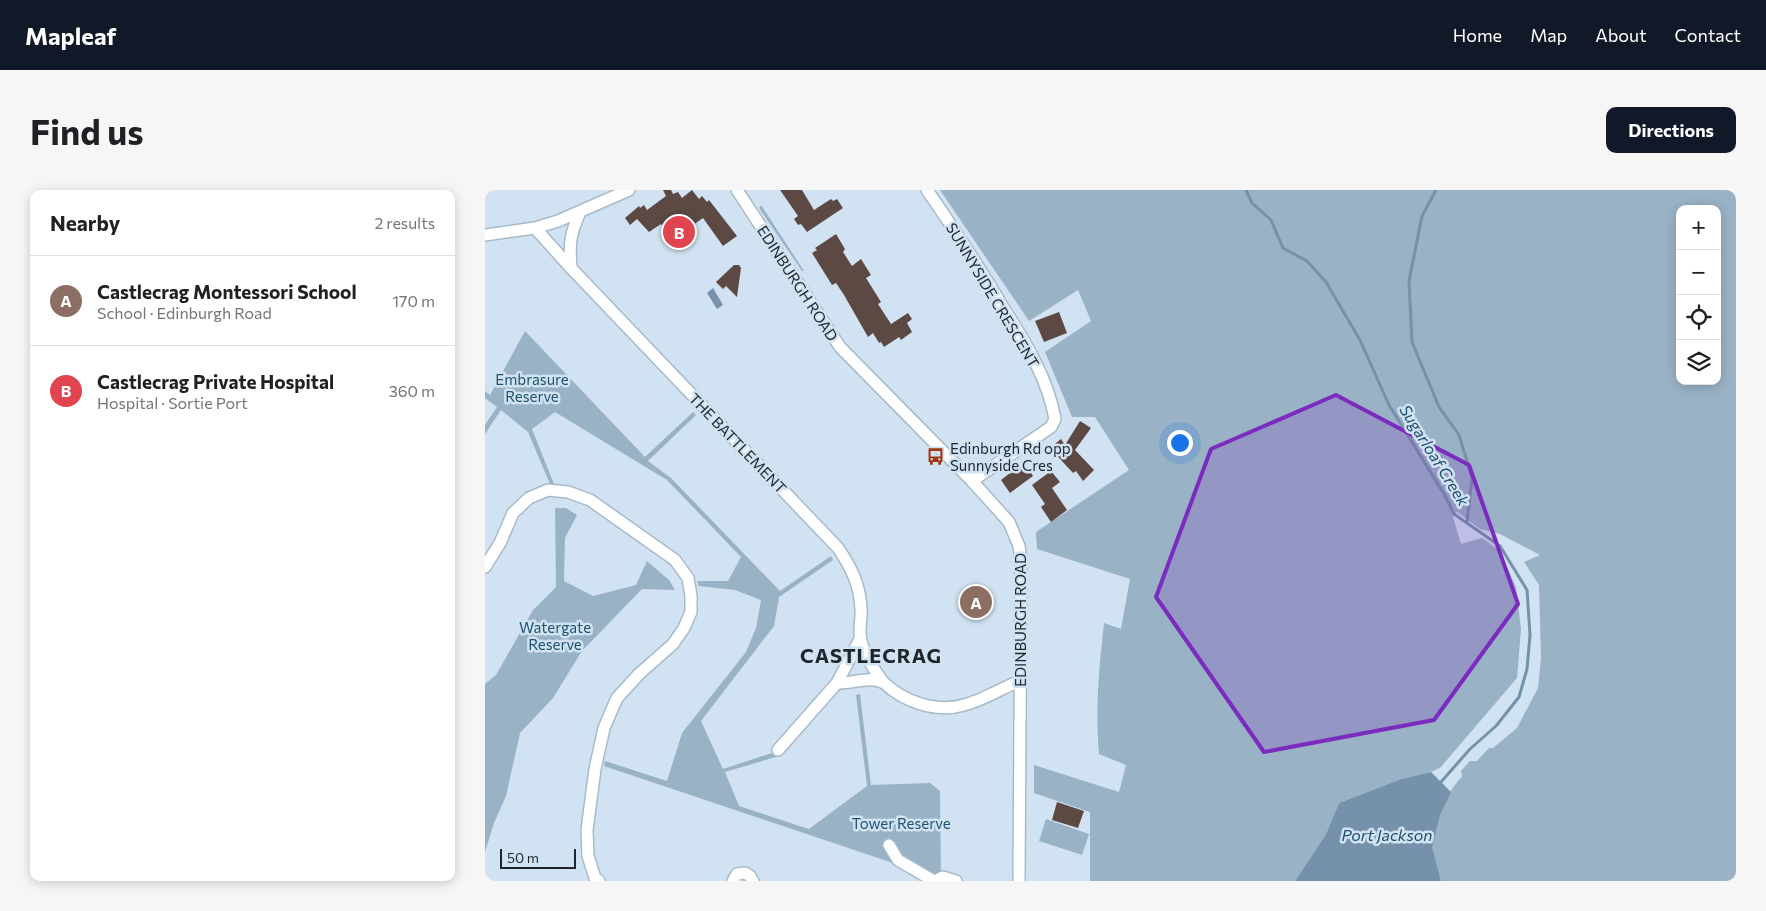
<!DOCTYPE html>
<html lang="en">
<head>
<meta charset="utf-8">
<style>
	:root { --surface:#fff; --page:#f6f6f6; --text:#202124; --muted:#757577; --line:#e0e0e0; --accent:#111827 }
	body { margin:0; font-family:Commissioner,sans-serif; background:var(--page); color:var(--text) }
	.controls { position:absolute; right:15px; top:15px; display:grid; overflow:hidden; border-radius:10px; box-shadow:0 2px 12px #0003 }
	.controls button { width:45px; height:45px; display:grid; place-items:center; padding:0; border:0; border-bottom:1px solid var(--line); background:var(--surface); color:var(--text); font:25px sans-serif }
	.scale { position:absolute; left:15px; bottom:12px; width:76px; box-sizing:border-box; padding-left:5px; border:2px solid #1e252b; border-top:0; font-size:14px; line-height:18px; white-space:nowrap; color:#1e252b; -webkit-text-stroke:4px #d1e3f2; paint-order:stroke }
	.you { position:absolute; left:694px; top:252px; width:18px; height:18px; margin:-12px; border:4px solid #fff; border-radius:50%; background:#1a73e8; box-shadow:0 0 0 8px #1a73e833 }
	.badge { display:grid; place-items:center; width:32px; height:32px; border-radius:50%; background:var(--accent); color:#fff; font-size:16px; font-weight:700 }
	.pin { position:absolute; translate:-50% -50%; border:2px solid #fff; box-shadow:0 1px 5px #0006 }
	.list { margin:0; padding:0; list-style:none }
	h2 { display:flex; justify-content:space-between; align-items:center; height:65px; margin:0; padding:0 20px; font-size:21px }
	h2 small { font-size:16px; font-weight:400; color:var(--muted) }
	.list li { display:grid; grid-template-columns:32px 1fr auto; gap:15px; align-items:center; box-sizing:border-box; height:90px; padding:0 20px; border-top:1px solid var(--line) }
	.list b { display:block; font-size:19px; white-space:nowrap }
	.list p { margin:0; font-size:16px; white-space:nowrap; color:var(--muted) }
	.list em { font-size:16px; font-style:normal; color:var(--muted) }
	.icon { flex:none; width:28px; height:28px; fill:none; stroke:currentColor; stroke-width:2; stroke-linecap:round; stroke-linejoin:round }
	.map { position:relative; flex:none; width:1251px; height:691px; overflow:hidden; border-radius:10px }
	header { display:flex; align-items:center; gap:30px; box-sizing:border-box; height:70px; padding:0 25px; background:var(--accent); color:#fff }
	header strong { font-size:24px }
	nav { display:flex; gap:28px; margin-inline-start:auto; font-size:18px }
	.intro { display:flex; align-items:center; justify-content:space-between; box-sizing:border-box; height:120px; padding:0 30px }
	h1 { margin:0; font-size:35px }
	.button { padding:12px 22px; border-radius:10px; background:var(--accent); color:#fff; font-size:18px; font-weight:700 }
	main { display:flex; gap:30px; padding:0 30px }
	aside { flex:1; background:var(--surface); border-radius:10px; box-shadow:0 2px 12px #0003 }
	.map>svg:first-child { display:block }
	.green { fill:#9ab2c5; fill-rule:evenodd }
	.water { fill:#7592aa }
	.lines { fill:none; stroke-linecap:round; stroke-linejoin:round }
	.stream { stroke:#7592aa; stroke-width:3 }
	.building { fill:#5d4943 }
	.minor-casing { stroke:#a8bac8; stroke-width:14 }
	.minor { stroke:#fff; stroke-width:11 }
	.marked { fill:#7b2cbf; fill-opacity:0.2; stroke:#7b2cbf; stroke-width:4; stroke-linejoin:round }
	.labels { text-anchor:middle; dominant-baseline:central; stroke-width:5; stroke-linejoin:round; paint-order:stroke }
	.street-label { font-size:15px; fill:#1e252b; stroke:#d1e3f2 }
	.park-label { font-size:15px; fill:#215274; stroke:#d1e3f2 }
	.poi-label { font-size:15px; fill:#1e252b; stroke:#d1e3f2; text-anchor:start }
	.water-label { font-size:16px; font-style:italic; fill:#1c4e70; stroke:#d1e3f2 }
	.district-label { font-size:20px; font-weight:bold; letter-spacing:1px; fill:#1e252b; stroke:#d1e3f2 }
</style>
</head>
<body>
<header>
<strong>Mapleaf</strong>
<nav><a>Home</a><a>Map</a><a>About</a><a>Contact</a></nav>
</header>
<div class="intro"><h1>Find us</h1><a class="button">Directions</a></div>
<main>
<aside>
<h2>Nearby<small>2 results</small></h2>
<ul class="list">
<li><span class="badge" style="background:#8d6e63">A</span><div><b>Castlecrag Montessori School</b><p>School · Edinburgh Road</p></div><em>170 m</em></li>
<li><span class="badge" style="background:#e0444e">B</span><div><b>Castlecrag Private Hospital</b><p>Hospital · Sortie Port</p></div><em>360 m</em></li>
</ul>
</aside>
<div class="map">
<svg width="1251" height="691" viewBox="0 0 1251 691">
	<rect width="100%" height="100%" fill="#d1e3f2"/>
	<!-- green -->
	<path class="green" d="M455,0H1251V691H956C953,681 947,667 947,656C949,636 961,601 977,587L976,581L985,571H992L1004,558H1008L1032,538L1053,498L1056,468L1054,395L1039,372L1055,365L1015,344L995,339L972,322L968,327L976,354L997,348L1014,360L1031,397L1036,439L1032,488L955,578L946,582L916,589L854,613L841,644L810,691H605V622L549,603V575L634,602L641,575L614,564C610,518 614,479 619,433L636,439L645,389L552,359L551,342L644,280L610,227H587L560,162L606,131L593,100L544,131ZM1195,19H1232V191H1195Z
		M276,15L319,81H317L274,18Z
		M40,141L160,267L208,222L211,225L163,271L186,288L295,401L346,366L348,370L294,407L289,436L216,531L238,579L293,561L294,566L240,582L254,616L324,639L382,596L371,505L375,504L386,595L445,593L455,601L456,691H441L408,673L119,576L120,571L182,591L197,543L261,462L271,438L276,410L250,400L214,396L212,391H243L256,367L182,290L70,222L47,239L69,294H65L43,242L16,220L0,244V235L12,217L0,208V201L5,205Z
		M70,318H81L92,325L80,348L79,391L108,406L151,395L162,371L184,390L190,400L157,399L97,461L68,508L35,543L21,606L9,633L0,662V494L11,485L48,420L71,397Z
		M561,629L604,644L597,665L554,651Z"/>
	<!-- water -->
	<path class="water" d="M228,98L238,115L232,119L222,103Z
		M946,582L966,602L955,625L947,657L956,691H810L841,644L854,613L916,589Z"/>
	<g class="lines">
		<!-- stream -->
		<path class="stream" d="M761,0L767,13L786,30L798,58L822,71L841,92L875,150L904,215L959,304L969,324L1015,356L1042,400L1045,445L1042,479L1034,507L1011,536L985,559L956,592
			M951,0L937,26L924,91L927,152L954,217L974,245L987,288L982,332"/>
	</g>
	<!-- building -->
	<path class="building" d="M178,0H186L188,4L193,2L197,8L207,0L214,9L217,6L222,12L224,10L252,46L238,56L218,28L201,40L195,32L182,41L176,34L164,42L152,29L145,35L140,28L154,16L155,18L159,15L162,20L181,6Z
		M295,0H317L329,20L346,9L348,11L352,9L358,18L322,42L316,34L313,35L309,29L313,26Z
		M351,44L360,59L358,62L367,76L376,69L386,85L381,88L396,112L393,114L406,134L423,123L427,129L422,133L427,142L416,150L414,147L399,157L396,152L394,153L388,143L383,147L359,105L351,93L347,95L327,63L332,60L330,58Z
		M249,75H254L256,78L252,107L241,96L238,99L231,92Z
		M574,122L582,143L559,152L550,131Z
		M595,231L606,238L590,260L609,280L598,291L591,281L588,283L565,258L576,249L580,255Z
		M539,272L548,286L525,303L516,290Z
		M566,281L575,292L567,298L582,320L566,332L556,317L560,314L547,295Z
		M572,612L599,621L593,638L567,630Z"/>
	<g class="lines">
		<defs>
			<path id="minor" d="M252,0L355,157L487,291L524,332L534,356L536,369L534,691
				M442,0C469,39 495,78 519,119C541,153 563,189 570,229L566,237L487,291
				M50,38L86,78L353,358C366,377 375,395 376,419C377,429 373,441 376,450C379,466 389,479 398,492
				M0,45L50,38L73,31L144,0
				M86,78C84,53 85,45 95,22
				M0,377L15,353L28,323L44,308L63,300L83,302L105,310L190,370L203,388L206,406V422L199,438L188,454L154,484L132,508L119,538L110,579L102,640L103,666L110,688L114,691
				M352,493L375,449
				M293,560L352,493C367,494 382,486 397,492C402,494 405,499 409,501C429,515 456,522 479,515C499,510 516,498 535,491
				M404,655L413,670L449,691
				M248,691L252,684L260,683L265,686L268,691
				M450,691L458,687L471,691"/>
		</defs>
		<!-- minor casing -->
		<use href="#minor" class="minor-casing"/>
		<!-- minor -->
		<use href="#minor" class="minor"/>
	</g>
	<!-- marked area -->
	<path class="marked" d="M851,205L984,275L1033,414L949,530L779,562L671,407L726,259Z"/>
	<!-- icons -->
	<defs>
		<symbol id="bus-bare" viewBox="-9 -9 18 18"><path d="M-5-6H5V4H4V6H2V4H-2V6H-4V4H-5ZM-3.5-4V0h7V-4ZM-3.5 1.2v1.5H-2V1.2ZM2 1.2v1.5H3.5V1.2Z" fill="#9f3814" stroke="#d1e3f2" stroke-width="2.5" paint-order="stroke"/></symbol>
	</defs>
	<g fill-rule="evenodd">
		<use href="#bus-bare" x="438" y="254" width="25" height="25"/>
	</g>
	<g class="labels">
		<!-- street labels -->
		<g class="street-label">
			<text transform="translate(313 93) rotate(57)">EDINBURGH ROAD</text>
			<text transform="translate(508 105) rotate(59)">SUNNYSIDE CRESCENT</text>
			<text transform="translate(253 253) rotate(46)">THE BATTLEMENT</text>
			<text transform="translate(535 430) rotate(-90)">EDINBURGH ROAD</text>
		</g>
		<!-- park labels -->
		<g class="park-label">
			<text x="47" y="189">Embrasure<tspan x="47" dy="17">Reserve</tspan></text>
			<text x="70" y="437">Watergate<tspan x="70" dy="17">Reserve</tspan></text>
			<text x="416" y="633">Tower Reserve</text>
		</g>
		<!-- poi labels -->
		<g class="poi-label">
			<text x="465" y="258">Edinburgh Rd opp<tspan x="465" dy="17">Sunnyside Cres</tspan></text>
		</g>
		<!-- water labels -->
		<g class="water-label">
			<text transform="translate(950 265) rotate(58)">Sugarloaf Creek</text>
			<text x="902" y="644">Port Jackson</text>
		</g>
		<!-- district labels -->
		<g class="district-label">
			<text x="386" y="465">CASTLECRAG</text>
		</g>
	</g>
</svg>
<div class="controls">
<button>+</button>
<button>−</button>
<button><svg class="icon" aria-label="locate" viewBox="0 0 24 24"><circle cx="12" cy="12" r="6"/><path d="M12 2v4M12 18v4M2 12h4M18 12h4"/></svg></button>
<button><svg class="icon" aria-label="layers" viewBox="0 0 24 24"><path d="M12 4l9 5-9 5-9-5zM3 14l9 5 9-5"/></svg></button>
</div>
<div class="scale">50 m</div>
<div class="you"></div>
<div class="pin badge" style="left:491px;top:412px;background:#8d6e63">A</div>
<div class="pin badge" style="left:194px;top:42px;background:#e0444e">B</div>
</div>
</main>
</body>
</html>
